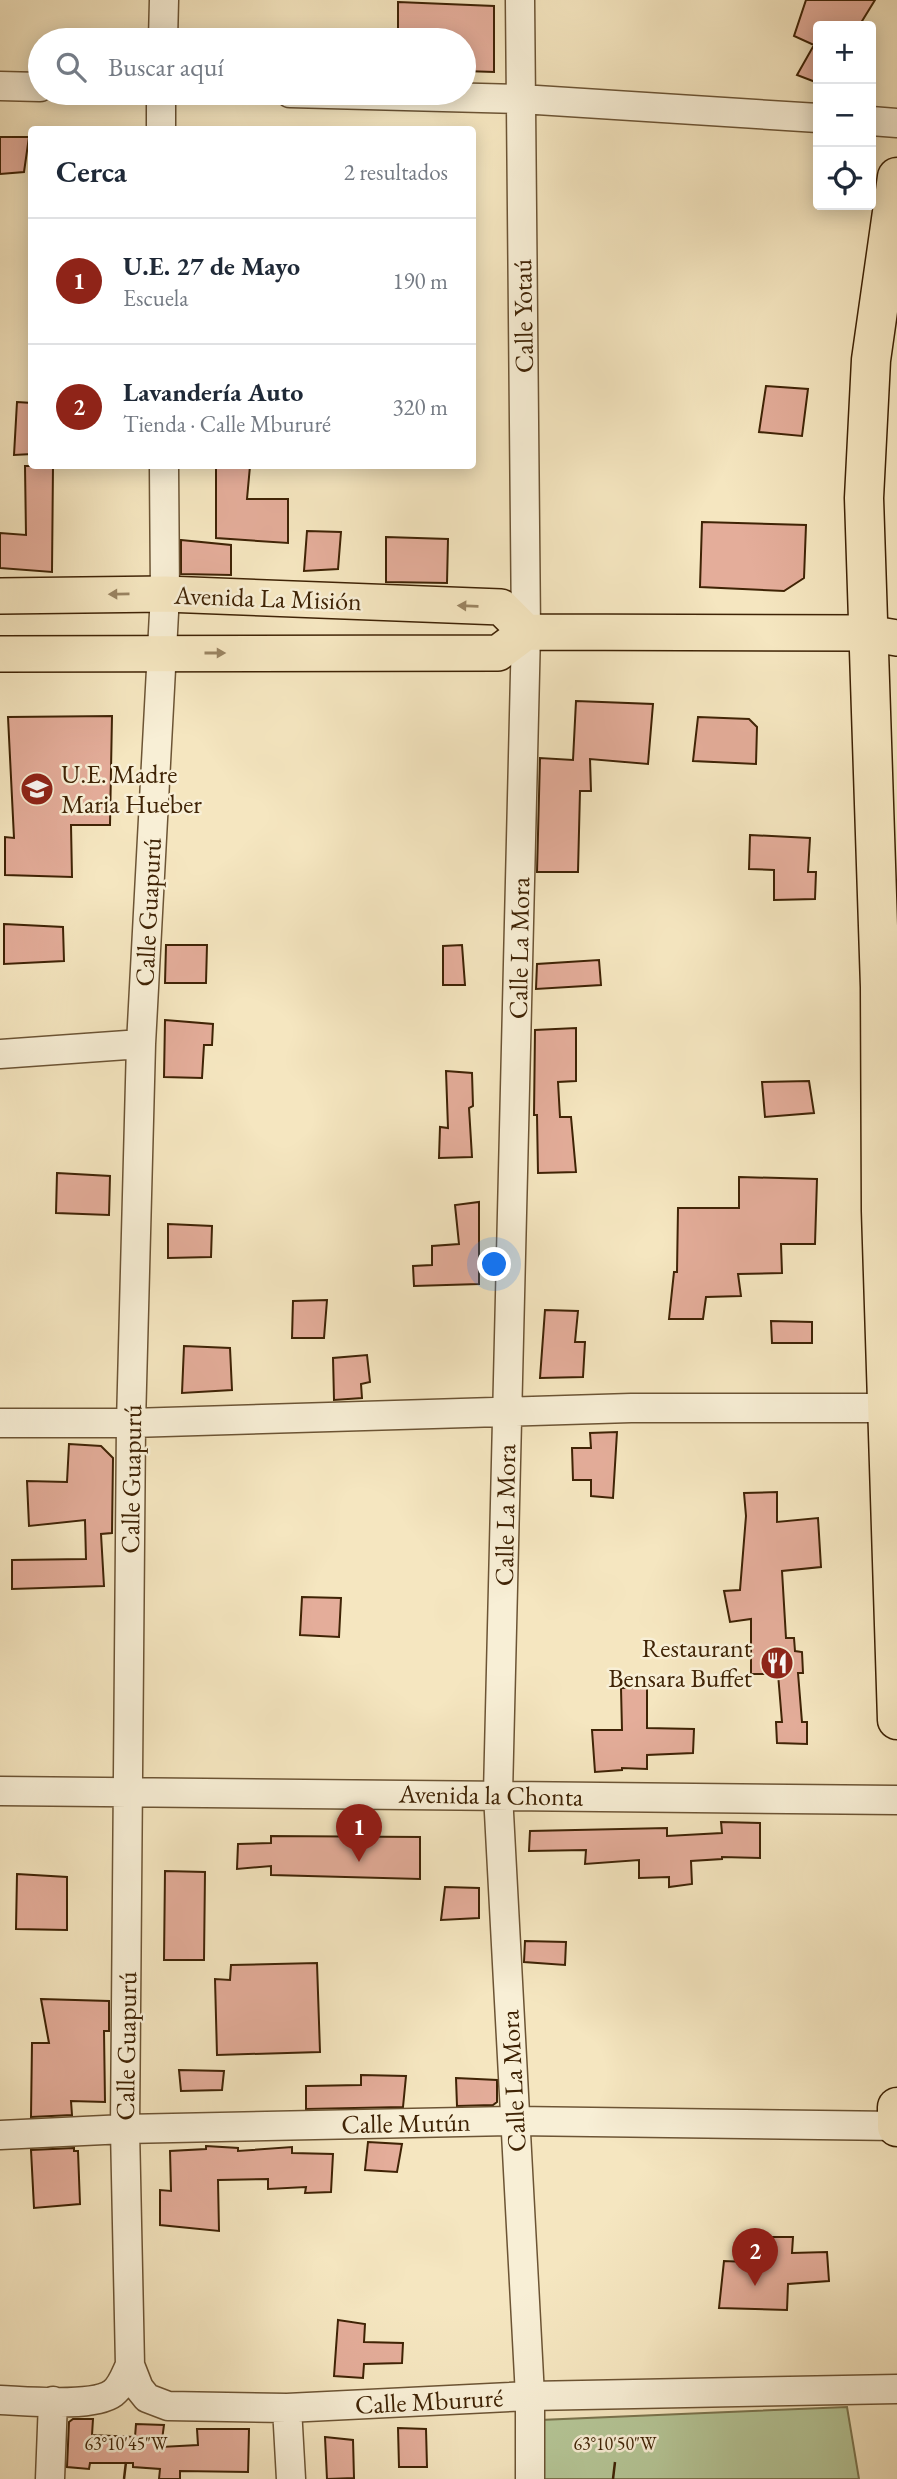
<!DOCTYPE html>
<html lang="es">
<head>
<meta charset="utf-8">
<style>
	:root { --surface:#fff; --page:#f2f2f3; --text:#1f2937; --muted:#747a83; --line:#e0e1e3; --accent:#8f2418 }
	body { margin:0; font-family:"EB Garamond",serif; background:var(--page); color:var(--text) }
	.controls { position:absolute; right:21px; top:21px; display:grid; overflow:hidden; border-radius:7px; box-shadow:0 4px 18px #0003 }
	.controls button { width:63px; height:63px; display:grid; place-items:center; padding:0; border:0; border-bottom:2px solid var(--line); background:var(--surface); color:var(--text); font:35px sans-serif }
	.you { position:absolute; left:495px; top:1265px; width:24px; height:24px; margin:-18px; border:5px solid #fff; border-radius:50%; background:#1a73e8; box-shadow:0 0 0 10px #1a73e833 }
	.badge { display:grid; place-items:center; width:46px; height:46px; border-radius:50%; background:var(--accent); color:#fff; font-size:23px; font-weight:700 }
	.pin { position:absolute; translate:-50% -58px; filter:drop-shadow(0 2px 4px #0008) }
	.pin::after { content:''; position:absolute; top:37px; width:24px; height:21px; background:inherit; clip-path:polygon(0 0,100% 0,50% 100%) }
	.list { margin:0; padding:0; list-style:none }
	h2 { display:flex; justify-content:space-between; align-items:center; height:91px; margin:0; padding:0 28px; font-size:30px }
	h2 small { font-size:23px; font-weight:400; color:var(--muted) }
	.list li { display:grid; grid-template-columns:46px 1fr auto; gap:21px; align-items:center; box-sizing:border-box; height:126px; padding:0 28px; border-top:2px solid var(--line) }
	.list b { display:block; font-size:26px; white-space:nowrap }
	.list p { margin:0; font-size:23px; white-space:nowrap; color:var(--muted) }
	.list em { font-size:23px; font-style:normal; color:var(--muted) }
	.icon { flex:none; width:38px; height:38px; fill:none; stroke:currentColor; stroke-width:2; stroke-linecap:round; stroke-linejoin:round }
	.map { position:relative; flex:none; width:897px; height:2479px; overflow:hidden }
	.search { position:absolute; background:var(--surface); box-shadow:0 4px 18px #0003; left:28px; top:28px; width:448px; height:77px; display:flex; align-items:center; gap:18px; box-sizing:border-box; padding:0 24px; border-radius:38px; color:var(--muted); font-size:26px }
	.panel { position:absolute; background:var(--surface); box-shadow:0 4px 18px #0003; left:28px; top:126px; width:448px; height:343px; border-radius:7px }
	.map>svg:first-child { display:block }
	.green { fill:#b5c697; stroke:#7a744e; stroke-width:2 }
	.building { fill:#e4ad9a; stroke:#3f2305; stroke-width:2 }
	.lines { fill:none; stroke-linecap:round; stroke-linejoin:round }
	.minor-casing { stroke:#6c5434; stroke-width:31 }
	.major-casing { stroke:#3f2305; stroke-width:38 }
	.highway-casing { stroke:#3f2305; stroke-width:41 }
	.minor { stroke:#f8efd6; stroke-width:28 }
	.major { stroke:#f5e6c0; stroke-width:35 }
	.highway { stroke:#f5e6c0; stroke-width:38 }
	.oneway { fill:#9a8462 }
	.ticks { fill:none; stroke:#3f2305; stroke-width:2.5 }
	.labels { text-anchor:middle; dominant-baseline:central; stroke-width:5; stroke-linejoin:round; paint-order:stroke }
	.street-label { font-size:26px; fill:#3f2305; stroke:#f8efd6 }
	.poi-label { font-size:26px; fill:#3f2305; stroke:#f8efd6; text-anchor:start }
	.ticks-label { font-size:18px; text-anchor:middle; fill:#3f2305; stroke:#f8efd6; stroke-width:5; stroke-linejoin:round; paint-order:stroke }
</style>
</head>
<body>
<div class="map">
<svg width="897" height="2479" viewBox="0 0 897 2479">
	<rect width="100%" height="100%" fill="#f5e6c0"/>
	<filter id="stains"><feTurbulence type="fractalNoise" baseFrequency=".00286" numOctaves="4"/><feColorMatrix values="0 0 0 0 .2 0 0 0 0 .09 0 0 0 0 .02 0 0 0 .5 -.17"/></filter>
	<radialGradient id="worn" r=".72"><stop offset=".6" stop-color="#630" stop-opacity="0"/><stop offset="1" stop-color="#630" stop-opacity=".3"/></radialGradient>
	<!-- green -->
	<path class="green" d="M847,2407L859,2479H544L540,2420Z"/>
	<!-- building -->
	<path class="building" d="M806,0H875L859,26H818V83L797,75L814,45L794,36Z
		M398,2L494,6V72L464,71V40H398Z
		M0,137H29L24,172L0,174Z
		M766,386L808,389L802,436L759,432Z
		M17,402L32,403V454L14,455Z
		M25,466H53L52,572L0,568V533L26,535Z
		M216,466H250L247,499H288V543L216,538Z
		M702,522L806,525L804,578L784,591L700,587Z
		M307,531L341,532L338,569L304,571Z
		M386,537L448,539L447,583L386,582Z
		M181,540L231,545V575L181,574Z
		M576,701L653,704L648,764L590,759L591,791H580L578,872H537L540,758L573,760Z
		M112,716L110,825H71L72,877L5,875V837L14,838L8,717Z
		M698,717L749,719L757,727L756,764L693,761Z
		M750,835L810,838L808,872H816L815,899L774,900V870L749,869Z
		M4,924L63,927L64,961L4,964Z
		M166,945H207L206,983H165Z
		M462,945L465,985H443V946Z
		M599,960L601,985L536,989L537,964Z
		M165,1020L213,1024L212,1045H204L202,1078L164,1077Z
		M576,1028V1081L558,1082L560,1117H571L576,1172L538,1173L537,1115H534L535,1030Z
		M446,1071L472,1073L473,1106L469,1108L472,1157L439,1158L440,1127L448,1128Z
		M809,1081L814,1113L765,1117L762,1082Z
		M57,1173L110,1176L109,1215L56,1213Z
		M739,1177L817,1179L815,1244H781L782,1273L738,1274L741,1296L706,1297L703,1319H669L674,1272H677L678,1208H739Z
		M479,1202V1284L414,1286L413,1266L432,1265V1246L459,1244L455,1205Z
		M168,1224L212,1226L211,1257L168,1258Z
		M327,1300L324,1338H292L293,1301Z
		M545,1310L578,1311L575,1342H585L583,1377L540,1378Z
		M771,1321L812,1322V1343H772Z
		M184,1346L230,1348L232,1390L182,1393Z
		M367,1355L370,1382L361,1384L362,1398L334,1400L333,1358Z
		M617,1432L613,1498L591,1496V1480H573L572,1448H591L590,1433Z
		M69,1444L101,1446L113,1458L112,1533L101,1534L104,1586L12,1589V1560L86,1559L85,1520L29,1526L27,1481L67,1482Z
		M777,1492V1522L818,1518L821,1567L782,1571L786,1638H794L795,1651L802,1652L803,1673H798L802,1722H807V1744L777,1743L776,1722H782L778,1674H751V1619L730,1622L724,1591L740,1590L746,1516L744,1493Z
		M302,1597L341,1598L339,1637L300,1635Z
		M621,1688H647V1728L694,1729L693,1753L647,1755V1769L622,1768V1770L595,1772L592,1730H622Z
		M721,1822L760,1823V1858L722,1857V1859L691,1861L692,1884L669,1887V1877L639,1878V1860L585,1864L586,1850L529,1851L530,1831L667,1828V1836L722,1833Z
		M271,1836L420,1837V1879L271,1875V1866L237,1869L238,1844L271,1843Z
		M165,1871L205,1872L204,1960H164Z
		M17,1874L67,1877V1930L16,1929Z
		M445,1887L479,1888V1918L441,1920Z
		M525,1941L566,1942L565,1965L524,1962Z
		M317,1963L320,2052L217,2055L215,1979L230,1980L231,1965Z
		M41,1999L109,2001V2031H104L105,2102L71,2101L72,2115L31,2117L32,2043H49Z
		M179,2070L224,2071L222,2090L181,2091Z
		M361,2075L406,2076L403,2107L306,2109V2086L361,2085Z
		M456,2078L497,2080V2102L493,2105L457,2106Z
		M368,2142L402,2144L397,2172L365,2170Z
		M206,2146L238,2148V2151L292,2147V2153L333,2154L331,2192L305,2193L306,2187L268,2189V2179L218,2180L219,2231L160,2225V2190L171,2191L170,2151L206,2149Z
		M74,2148V2151H78L80,2204L34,2208L31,2150Z
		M748,2237H793L792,2253L827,2252L829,2281L788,2284L787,2310L719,2308L724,2261L747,2262Z
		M338,2320L365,2324L364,2342L403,2343L402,2363L364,2364L363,2378L334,2376Z
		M73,2419H93L92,2435L135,2437L136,2424L164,2425L161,2447L198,2445L197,2429H249L248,2472L180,2471V2479H159L160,2469L133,2467V2463H90L89,2469L67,2467L69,2422Z
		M398,2428L426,2429L427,2467H399Z
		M325,2437L353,2440L354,2478L327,2479Z"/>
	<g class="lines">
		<defs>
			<path id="minor" d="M520,0L526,632L498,1794L530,2396V2479
				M163,40L164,0
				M0,86L40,87
				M161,93V130
				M290,93L521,99L818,118
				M871,121L897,123
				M0,1054L141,1044
				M0,1423H131L631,1408H897
				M0,1791L897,1800
				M0,2135L125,2129L515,2121L897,2126
				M130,2365L125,2129L131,1423L141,1044L165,594L164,466
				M0,2400C26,2401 93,2408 113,2393C122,2386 125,2375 130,2365L139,2388L147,2398L168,2406L287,2408L530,2396L897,2389
				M287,2408L291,2479
				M50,2479L53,2401"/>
			<path id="major" d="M0,596L165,594L501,607L526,632
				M0,654L498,653L526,632L867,633L897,638"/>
			<path id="highway" d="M897,177L871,360L864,498L880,987L881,1211L897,1720
				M897,2107V2127"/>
		</defs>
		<!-- minor casing -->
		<use href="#minor" class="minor-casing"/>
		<!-- major casing -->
		<use href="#major" class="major-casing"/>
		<!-- highway casing -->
		<use href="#highway" class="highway-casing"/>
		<!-- minor -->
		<use href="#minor" class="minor"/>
		<!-- major -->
		<use href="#major" class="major"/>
		<!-- highway -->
		<use href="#highway" class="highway"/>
	</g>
	<!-- one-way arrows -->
	<defs><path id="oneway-solid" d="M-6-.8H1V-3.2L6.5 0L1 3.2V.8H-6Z" transform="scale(1.75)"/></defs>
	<g class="oneway">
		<use href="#oneway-solid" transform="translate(119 594) rotate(179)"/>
		<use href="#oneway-solid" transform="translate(468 606) rotate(-178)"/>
		<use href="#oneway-solid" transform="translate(215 653)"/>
	</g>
	<!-- ticks -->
	<path class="ticks" d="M124,2479L126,2462M613,2479L615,2462"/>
	<!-- icons -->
	<defs>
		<symbol id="school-disc" viewBox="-11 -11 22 22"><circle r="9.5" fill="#8f2418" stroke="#f8efd6"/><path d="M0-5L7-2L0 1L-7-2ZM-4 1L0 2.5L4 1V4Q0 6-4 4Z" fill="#fff"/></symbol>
		<symbol id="restaurant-disc" viewBox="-11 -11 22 22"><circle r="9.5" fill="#8f2418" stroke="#f8efd6"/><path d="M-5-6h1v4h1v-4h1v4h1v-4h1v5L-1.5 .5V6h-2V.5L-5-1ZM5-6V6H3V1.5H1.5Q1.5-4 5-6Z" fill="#fff"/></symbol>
	</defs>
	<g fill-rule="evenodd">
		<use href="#school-disc" x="18" y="770" width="38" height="38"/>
		<use href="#restaurant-disc" x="758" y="1644" width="38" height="38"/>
	</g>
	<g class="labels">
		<!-- street labels -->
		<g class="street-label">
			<text transform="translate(523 316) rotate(-91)">Calle Yotaú</text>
			<text transform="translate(268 598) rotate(2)">Avenida La Misión</text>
			<text transform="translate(148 912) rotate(-87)">Calle Guapurú</text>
			<text transform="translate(519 948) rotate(-89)">Calle La Mora</text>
			<text transform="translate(131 1479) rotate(-89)">Calle Guapurú</text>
			<text transform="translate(505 1515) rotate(-89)">Calle La Mora</text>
			<text transform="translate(491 1795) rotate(1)">Avenida la Chonta</text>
			<text transform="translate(126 2046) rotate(-89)">Calle Guapurú</text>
			<text transform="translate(513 2081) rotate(-93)">Calle La Mora</text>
			<text transform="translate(406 2123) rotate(-1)">Calle Mutún</text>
			<text transform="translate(429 2401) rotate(-3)">Calle Mbururé</text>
		</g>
		<!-- poi labels -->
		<g class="poi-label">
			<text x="61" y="774">U.E. Madre<tspan x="61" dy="30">Maria Hueber</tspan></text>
			<text x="752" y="1648" text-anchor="end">Restaurant<tspan x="752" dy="30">Bensara Buffet</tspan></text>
		</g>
	</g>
	<g class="ticks-label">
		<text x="126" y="2450">63°10'45"W</text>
		<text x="615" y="2450">63°10'50"W</text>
	</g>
	<rect width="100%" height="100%" filter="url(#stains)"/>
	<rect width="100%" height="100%" fill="url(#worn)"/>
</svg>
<div class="controls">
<button>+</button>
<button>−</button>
<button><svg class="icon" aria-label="locate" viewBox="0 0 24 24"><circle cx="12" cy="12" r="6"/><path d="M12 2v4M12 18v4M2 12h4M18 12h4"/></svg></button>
</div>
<div class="you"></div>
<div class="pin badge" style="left:359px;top:1862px">1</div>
<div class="pin badge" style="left:755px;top:2286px">2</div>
<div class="search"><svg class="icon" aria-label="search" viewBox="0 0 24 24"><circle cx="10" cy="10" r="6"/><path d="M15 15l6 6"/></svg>Buscar aquí</div>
<section class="panel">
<h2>Cerca<small>2 resultados</small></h2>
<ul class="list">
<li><span class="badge">1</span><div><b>U.E. 27 de Mayo</b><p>Escuela</p></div><em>190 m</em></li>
<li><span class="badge">2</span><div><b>Lavandería Auto</b><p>Tienda · Calle Mbururé</p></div><em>320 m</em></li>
</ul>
</section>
</div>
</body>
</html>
